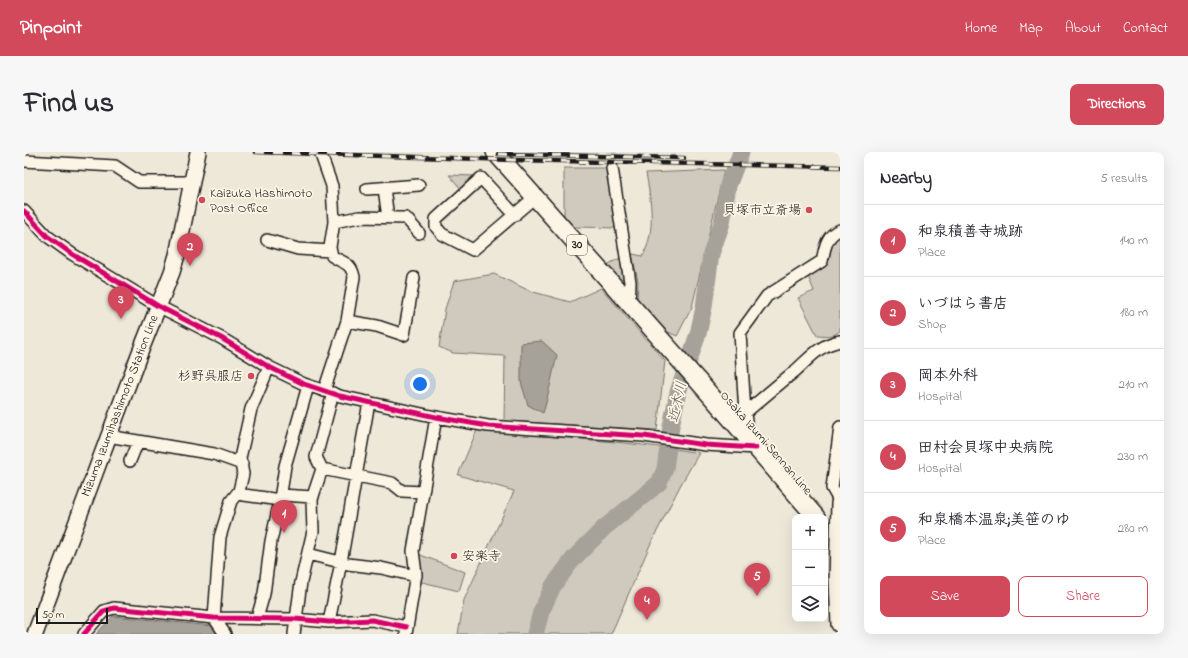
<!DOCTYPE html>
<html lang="en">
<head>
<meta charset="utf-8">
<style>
	:root { --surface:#fff; --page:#f7f7f7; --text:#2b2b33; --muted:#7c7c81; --line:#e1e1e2; --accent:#d1495b }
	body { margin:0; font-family:"Indie Flower","Klee One",sans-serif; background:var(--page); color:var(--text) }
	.controls { position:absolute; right:12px; bottom:12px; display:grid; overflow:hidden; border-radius:8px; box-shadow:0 4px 16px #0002 }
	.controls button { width:36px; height:36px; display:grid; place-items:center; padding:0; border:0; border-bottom:1px solid var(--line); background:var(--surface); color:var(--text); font:20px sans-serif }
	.scale { position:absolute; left:12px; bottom:10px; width:72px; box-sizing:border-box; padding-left:4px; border:2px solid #1c1c1c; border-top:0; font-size:11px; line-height:14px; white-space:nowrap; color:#1c1c1c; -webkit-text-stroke:3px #fcf5e5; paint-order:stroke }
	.you { position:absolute; left:396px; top:232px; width:14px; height:14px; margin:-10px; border:3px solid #fff; border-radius:50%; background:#1a73e8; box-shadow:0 0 0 6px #1a73e833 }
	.badge { display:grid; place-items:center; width:26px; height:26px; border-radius:50%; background:var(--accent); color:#fff; font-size:13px; font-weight:700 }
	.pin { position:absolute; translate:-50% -33px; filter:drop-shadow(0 1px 2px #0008) }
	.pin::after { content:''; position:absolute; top:21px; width:14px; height:12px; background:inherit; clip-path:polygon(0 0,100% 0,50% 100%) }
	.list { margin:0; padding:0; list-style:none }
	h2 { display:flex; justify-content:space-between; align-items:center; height:52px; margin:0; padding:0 16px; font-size:17px }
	h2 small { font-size:13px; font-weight:400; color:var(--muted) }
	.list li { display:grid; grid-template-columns:26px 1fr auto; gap:12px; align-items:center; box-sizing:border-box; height:72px; padding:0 16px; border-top:1px solid var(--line) }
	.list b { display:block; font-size:15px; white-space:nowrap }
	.list p { margin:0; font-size:13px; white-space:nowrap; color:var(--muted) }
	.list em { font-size:13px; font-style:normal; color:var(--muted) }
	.actions { display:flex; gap:8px; padding:12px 16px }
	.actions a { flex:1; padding:9px 0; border:1px solid var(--accent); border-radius:8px; text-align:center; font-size:14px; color:var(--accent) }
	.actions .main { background:var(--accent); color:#fff }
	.icon { flex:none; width:22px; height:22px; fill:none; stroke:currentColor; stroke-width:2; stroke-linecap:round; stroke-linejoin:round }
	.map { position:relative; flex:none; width:816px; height:482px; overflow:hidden; border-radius:8px }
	header { display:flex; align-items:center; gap:24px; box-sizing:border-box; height:56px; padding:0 20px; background:var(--accent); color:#fff }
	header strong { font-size:19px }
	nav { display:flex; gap:22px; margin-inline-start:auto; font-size:14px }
	.intro { display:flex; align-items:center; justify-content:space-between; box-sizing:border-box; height:96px; padding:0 24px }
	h1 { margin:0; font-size:28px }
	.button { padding:10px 18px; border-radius:8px; background:var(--accent); color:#fff; font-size:14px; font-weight:700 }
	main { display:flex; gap:24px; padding:0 24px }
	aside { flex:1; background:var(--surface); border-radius:8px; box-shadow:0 4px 16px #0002 }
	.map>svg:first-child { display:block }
	.green { fill:#cfcabd; stroke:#76736c }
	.water { fill:#a7a299; stroke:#6f6c67 }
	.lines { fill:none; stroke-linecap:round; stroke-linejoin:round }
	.river { stroke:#a7a299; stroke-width:17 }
	.street-tunnel { stroke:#cec9bd; stroke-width:11; stroke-dasharray:11 5.5; stroke-linecap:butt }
	.street-casing { stroke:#1c1c1c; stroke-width:14 }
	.secondary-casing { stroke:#1c1c1c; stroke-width:18 }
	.primary-casing { stroke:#1c1c1c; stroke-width:20 }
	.street { stroke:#fcf5e5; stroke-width:11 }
	.secondary { stroke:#fcf5e5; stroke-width:15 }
	.primary { stroke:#fcf5e5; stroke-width:17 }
	.rail-casing { stroke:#1c1c1c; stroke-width:4.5 }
	.rail { stroke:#fcf5e5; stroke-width:3; stroke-dasharray:9; stroke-linecap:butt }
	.cycleway-casing { stroke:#fcf5e5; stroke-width:8 }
	.cycleway { stroke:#d6006c; stroke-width:5 }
	.poi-dot { fill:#d1495b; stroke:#fcf5e5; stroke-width:1.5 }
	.labels { text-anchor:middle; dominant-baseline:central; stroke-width:3.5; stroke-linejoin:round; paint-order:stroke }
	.shield { fill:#fcf5e5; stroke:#5f5d58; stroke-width:1 }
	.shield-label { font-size:12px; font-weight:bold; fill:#1c1c1c }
	.poi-label { font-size:13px; fill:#1c1c1c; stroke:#fcf5e5; text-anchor:start }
	.street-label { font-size:13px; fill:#1c1c1c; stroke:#fcf5e5 }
	.water-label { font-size:14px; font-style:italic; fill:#5b5854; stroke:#fcf5e5 }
</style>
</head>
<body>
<header>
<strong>Pinpoint</strong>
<nav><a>Home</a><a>Map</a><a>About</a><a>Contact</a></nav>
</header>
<div class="intro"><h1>Find us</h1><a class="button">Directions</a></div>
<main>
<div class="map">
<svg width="816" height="482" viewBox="0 0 816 482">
	<rect width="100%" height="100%" fill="#eee8d9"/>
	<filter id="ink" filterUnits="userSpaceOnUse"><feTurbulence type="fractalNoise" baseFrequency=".025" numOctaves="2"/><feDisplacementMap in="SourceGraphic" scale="8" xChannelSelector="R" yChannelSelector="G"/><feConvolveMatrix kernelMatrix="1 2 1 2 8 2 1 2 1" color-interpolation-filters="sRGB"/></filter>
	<g filter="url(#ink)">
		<!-- green -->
		<path class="green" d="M540,16H585L594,76L550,75L540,65Z
			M700,18L668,155L653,184L644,180L613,150L614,129L608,102L619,104C632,78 627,49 622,21Z
			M425,23L451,24L437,37Z
			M816,82V179L808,184L793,183L774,146L790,139L784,124L805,107L807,89Z
			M596,106L600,134L583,113Z
			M470,122L506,139L546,150L577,136L641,209L633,278L480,269L481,204L429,201L415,195L421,157L430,129Z
			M453,278C527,286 601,288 675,301L656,334L626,393L587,482H434L440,448L490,339L434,323Z
			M394,402L441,420L435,439L394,429Z"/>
		<!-- water -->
		<path class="water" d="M518,189L533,203L522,251L519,261L504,253L497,230V191Z
			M89,464L188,474L194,482H72Z"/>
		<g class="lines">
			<!-- river -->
			<path class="river" d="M511,482L517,460L529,434L549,407L580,376L635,331L641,317L647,274L654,240L674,182L680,155L687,102L698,71L704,34L717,0"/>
			<!-- street-tunnel -->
			<path class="street-tunnel" d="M587,0L588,16"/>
			<defs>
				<path id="street" d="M296,0L308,34L310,70L306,95L308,104C320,112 327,110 330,125L323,169L300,239
					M0,9L91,14L115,30H168
					M588,16L606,130L605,152
					M360,36L364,66
					M343,37L395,33
					M0,59L23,84L48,102L134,154L197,186L245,215L280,232L316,244L412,265L464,274L620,284L682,293L732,296
					M491,63L457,26L412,67V75L418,82L449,98L511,45
					M310,70L335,65L382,66L395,81
					M243,88L274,97L307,99
					M323,169L353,174L380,183L390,126
					M721,261C737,247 754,233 771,219C786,206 795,193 816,189
					M816,275L808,336L816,350
					M84,284L190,302L218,312
					M724,285L721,261L716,181L743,144L798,109C801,96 802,83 816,78
					M106,309L114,289
					M298,317L368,331L378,339L399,340
					M213,342L256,348
					M257,343L289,345
					M284,402L324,412L357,416L392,424
					M233,466L240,442L247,389L255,354L261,314L284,234
					M305,470L317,410L345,250
					M60,482L80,459L90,456L190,466L271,467L305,470L348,468L382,475
					M201,482L190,466L196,385L207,349L215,339L219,322L216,306L227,257L245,215
					M270,482L277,430L289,379L288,347L298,317L292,305L309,241
					M382,482L392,422L389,399L412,265"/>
				<path id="secondary" d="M11,482L115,203L148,120L153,103L174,0"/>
				<path id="primary" d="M471,0L675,230L792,365
					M816,351L814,428L816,472"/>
			</defs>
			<!-- street casing -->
			<use href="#street" class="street-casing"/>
			<!-- secondary casing -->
			<use href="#secondary" class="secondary-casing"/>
			<!-- primary casing -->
			<use href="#primary" class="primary-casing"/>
			<!-- street -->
			<use href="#street" class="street"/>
			<!-- secondary -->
			<use href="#secondary" class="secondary"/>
			<!-- primary -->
			<use href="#primary" class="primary"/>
			<defs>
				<path id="rail" d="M231,0L490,8L816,15
					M474,2L660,6"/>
			</defs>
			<!-- rail casing -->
			<use href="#rail" class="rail-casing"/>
			<!-- rail -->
			<use href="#rail" class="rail"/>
			<defs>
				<path id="cycleway" d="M0,59L23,84L48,102L134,154L197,186L245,215L280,232L316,244L412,265L464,274L620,284L682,293L732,296
					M60,482L80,459L90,456L190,466L271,467L305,470L348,468L382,475"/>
			</defs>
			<!-- cycleway casing -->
			<use href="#cycleway" class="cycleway-casing"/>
			<!-- cycleway -->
			<use href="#cycleway" class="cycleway"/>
		</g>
	</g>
	<!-- markers -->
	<g class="poi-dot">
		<circle cx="178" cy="48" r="4"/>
		<circle cx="785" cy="58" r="4"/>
		<circle cx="227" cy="224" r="4"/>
		<circle cx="430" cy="404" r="4"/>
	</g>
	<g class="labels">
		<!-- shield labels -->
		<rect class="shield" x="543" y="83" width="20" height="20" rx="3"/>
		<g class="shield-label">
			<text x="553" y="93">30</text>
		</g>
		<!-- poi labels -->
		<g class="poi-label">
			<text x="186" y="41">Kaizuka Hashimoto<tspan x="186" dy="15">Post Office</tspan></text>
			<text x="777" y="58" text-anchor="end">貝塚市立斎場</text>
			<text x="219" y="224" text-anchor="end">杉野呉服店</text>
			<text x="438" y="404">安楽寺</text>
		</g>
		<!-- street labels -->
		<g class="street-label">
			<text transform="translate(96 254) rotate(-69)">Mizuma Izumihashimoto Station Line</text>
			<text transform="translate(742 291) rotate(49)">Osaka Izumi Sennan Line</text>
		</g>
		<!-- water labels -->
		<g class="water-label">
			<text transform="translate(654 250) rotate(-78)">近木川</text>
		</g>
	</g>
</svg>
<div class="controls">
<button>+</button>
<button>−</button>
<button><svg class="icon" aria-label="layers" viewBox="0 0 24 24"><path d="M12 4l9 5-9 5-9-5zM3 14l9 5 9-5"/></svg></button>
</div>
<div class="scale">50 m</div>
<div class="you"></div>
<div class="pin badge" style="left:260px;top:381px">1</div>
<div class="pin badge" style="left:166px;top:114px">2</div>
<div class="pin badge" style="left:97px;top:167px">3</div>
<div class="pin badge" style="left:623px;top:468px">4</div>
<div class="pin badge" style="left:733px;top:444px">5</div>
</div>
<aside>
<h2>Nearby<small>5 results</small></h2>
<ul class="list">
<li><span class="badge">1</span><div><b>和泉積善寺城跡</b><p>Place</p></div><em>140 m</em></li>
<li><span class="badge">2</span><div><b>いづはら書店</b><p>Shop</p></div><em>180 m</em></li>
<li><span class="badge">3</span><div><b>岡本外科</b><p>Hospital</p></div><em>210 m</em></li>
<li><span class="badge">4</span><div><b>田村会貝塚中央病院</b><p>Hospital</p></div><em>230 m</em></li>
<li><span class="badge">5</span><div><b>和泉橋本温泉;美笹のゆ</b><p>Place</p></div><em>280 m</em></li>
</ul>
<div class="actions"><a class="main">Save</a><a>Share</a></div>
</aside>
</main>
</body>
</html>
